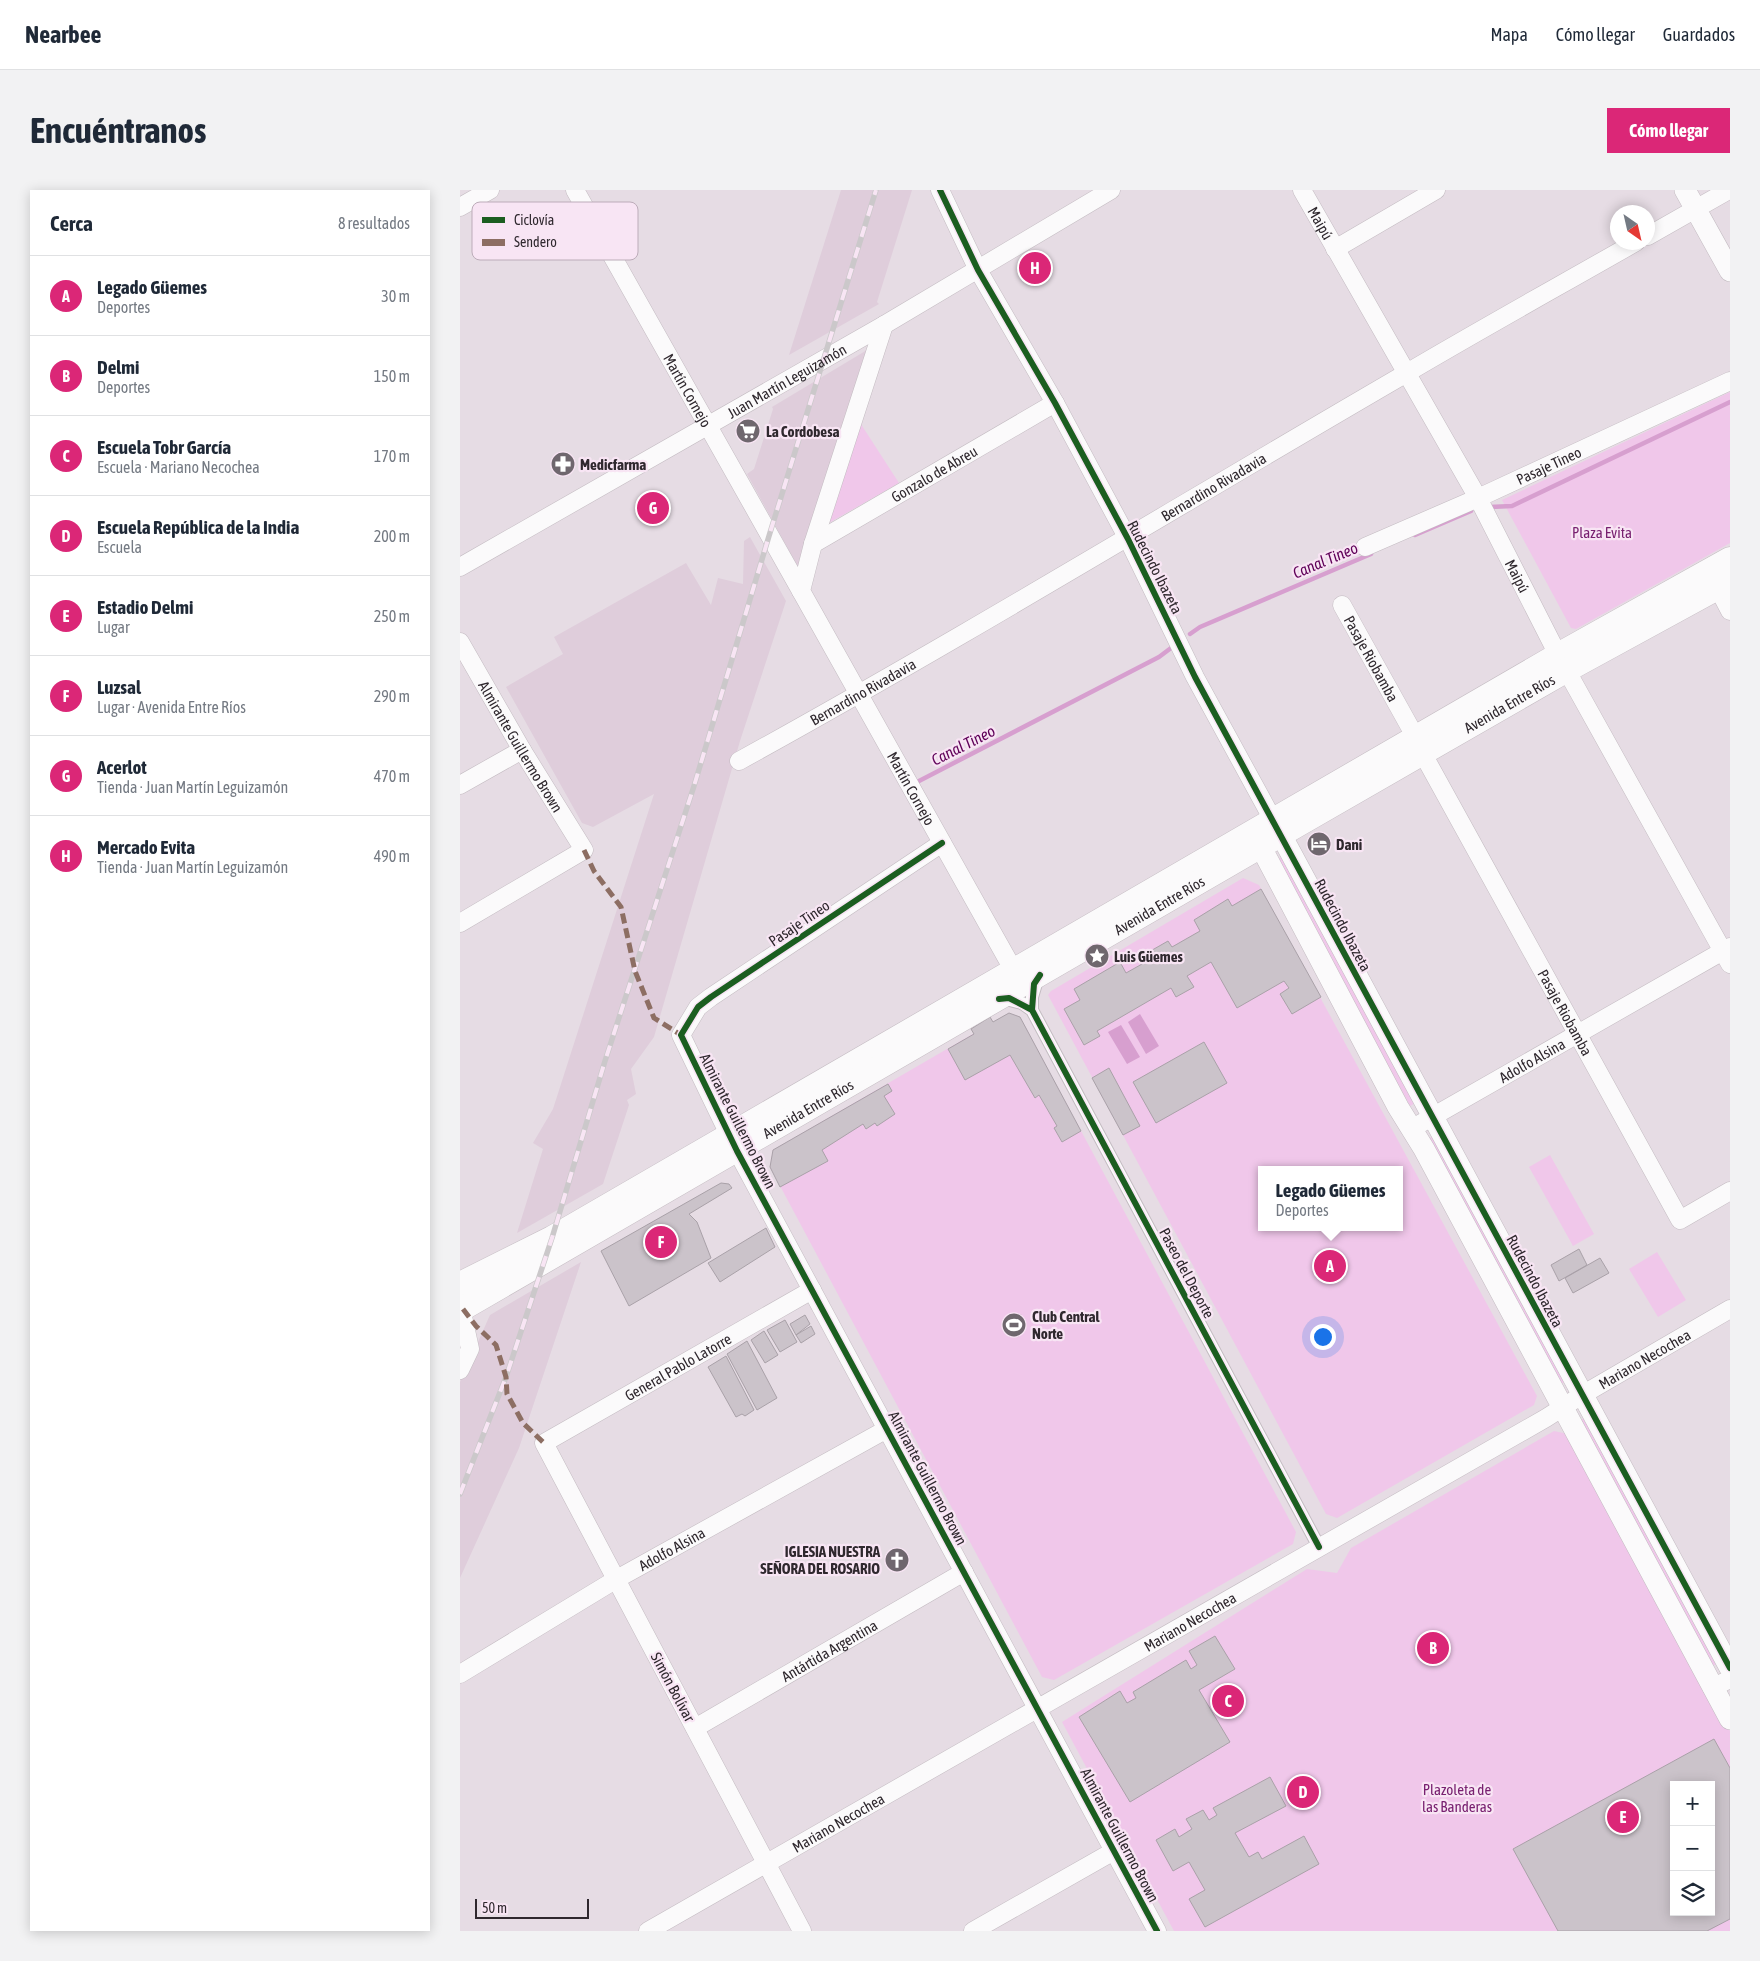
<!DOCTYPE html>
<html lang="es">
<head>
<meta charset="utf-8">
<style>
	:root { --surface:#fff; --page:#f2f2f3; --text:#1f2937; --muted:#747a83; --line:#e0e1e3; --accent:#db2777 }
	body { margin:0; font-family:"Asap Condensed",sans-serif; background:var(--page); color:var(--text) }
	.controls { position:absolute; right:15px; bottom:15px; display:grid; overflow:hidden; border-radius:0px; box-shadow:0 2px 12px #0003 }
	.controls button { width:45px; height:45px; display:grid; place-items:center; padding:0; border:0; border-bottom:1px solid var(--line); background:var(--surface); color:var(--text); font:25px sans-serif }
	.compass { position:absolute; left:1150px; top:15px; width:45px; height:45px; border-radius:50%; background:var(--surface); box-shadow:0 2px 12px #0003; rotate:146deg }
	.scale { position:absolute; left:15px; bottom:12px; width:114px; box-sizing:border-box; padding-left:5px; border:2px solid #2f282e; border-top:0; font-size:14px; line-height:18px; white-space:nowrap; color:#2f282e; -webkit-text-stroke:4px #f8e5f4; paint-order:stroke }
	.you { position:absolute; left:862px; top:1146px; width:18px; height:18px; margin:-12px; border:4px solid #fff; border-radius:50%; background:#1a73e8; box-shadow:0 0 0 8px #1a73e833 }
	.badge { display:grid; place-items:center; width:32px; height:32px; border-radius:50%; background:var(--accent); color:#fff; font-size:16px; font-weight:700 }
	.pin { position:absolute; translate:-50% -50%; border:2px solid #fff; box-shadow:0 1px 5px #0006 }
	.popup { position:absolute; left:798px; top:976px; width:145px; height:65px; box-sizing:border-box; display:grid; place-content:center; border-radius:0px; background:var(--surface); filter:drop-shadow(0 1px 4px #0005); font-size:16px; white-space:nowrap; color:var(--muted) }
	.popup b { font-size:19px; color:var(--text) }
	.popup::after { content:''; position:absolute; left:50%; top:100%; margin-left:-10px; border:10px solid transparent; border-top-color:var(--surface) }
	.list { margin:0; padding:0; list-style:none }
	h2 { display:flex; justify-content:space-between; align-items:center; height:65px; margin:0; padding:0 20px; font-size:21px }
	h2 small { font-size:16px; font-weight:400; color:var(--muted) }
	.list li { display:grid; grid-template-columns:32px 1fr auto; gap:15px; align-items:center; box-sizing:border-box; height:80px; padding:0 20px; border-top:1px solid var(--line) }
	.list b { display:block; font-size:19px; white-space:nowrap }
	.list p { margin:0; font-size:16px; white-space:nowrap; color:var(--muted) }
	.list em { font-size:16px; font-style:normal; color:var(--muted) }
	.icon { flex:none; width:28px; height:28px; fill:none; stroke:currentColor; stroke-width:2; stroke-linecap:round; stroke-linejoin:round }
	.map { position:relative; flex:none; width:1270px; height:1741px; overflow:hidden; border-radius:0px }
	header { display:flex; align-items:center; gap:30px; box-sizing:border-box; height:70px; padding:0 25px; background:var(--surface); border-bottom:1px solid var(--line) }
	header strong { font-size:24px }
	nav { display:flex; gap:28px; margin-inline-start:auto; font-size:18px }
	.intro { display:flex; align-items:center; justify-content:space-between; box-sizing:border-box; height:120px; padding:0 30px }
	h1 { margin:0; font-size:35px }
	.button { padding:12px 22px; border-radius:0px; background:var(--accent); color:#fff; font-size:18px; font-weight:700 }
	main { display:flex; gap:30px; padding:0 30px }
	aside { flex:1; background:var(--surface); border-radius:0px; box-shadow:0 2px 12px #0003 }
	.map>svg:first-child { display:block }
	.built { fill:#dfcddb }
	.green { fill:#f0c7ea; fill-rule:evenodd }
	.water { fill:#d79fcf }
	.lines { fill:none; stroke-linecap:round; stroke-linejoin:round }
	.stream { stroke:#d79fcf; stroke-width:4.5 }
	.building { fill:#cbc3ca; stroke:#a9a1a8; fill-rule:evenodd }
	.pedestrian-casing { stroke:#c3bbc1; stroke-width:14 }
	.minor-casing { stroke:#c3bbc1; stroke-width:19 }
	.tertiary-casing { stroke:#c3bbc1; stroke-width:22 }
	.secondary-casing { stroke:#c3bbc1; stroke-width:25 }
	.pedestrian { stroke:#fbfafb; stroke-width:12 }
	.minor { stroke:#fbfafb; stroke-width:18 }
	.tertiary { stroke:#fbfafb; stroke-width:21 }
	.secondary { stroke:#fbfafb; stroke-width:24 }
	.rail-casing { stroke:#cbc8ca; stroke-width:5.5 }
	.rail { stroke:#f8e5f4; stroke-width:4; stroke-dasharray:11; stroke-linecap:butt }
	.quiet { stroke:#8d6e63; stroke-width:5; stroke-dasharray:10 5; stroke-linecap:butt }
	.cycleway-casing { stroke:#f8e5f4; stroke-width:9 }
	.cycleway { stroke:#1b5e20; stroke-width:6 }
	.labels { text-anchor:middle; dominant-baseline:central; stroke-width:4.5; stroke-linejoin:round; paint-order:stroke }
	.street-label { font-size:15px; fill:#2f282e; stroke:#f8e5f4 }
	.poi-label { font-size:15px; font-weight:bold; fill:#2f282e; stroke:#f8e5f4; text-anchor:start }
	.park-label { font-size:15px; fill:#782070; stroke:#f8e5f4 }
	.water-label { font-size:16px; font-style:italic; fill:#5f0058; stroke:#f8e5f4 }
	.key { fill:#f8e5f4; stroke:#bcacb9; stroke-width:1 }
	.key-label { font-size:14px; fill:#2f282e }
</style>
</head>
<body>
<header>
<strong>Nearbee</strong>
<nav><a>Mapa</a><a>Cómo llegar</a><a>Guardados</a></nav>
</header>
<div class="intro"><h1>Encuéntranos</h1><a class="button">Cómo llegar</a></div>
<main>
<aside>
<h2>Cerca<small>8 resultados</small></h2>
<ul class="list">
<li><span class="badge">A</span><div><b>Legado Güemes</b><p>Deportes</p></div><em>30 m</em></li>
<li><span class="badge">B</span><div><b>Delmi</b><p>Deportes</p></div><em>150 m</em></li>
<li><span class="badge">C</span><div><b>Escuela Tobr García</b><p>Escuela · Mariano Necochea</p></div><em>170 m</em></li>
<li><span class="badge">D</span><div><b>Escuela República de la India</b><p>Escuela</p></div><em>200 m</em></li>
<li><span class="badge">E</span><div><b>Estadio Delmi</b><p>Lugar</p></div><em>250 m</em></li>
<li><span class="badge">F</span><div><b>Luzsal</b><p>Lugar · Avenida Entre Ríos</p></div><em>290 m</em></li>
<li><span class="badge">G</span><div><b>Acerlot</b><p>Tienda · Juan Martín Leguizamón</p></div><em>470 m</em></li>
<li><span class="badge">H</span><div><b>Mercado Evita</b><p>Tienda · Juan Martín Leguizamón</p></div><em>490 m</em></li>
</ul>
</aside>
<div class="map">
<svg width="1270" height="1741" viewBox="0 0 1270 1741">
	<rect width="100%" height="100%" fill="#e6dce4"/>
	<!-- built -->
	<path class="built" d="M381,0H452L417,112L419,114L329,165Z
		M407,160L373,281L338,377L287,284L294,279L313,219L312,217Z
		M290,347L326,411L280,551L194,847L171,879L176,904L167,910L169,915L143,994L57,1043L83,959L73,953L93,919L194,604L133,637L122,633L46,497L103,464L94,447L226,373L251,415L258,388L283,394L284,351Z
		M121,1072L59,1258L0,1388V1192L30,1125Z"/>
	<!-- green -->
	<path class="green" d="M1270,202V353L1116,439L1111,438L1042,310Z
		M397,228L439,293L360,338Z
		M823,666L957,912L950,916L816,670Z
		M783,688L799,695L1077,1206L1074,1215L877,1328L866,1324L588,805L591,801ZM801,980H939V1037H801Z
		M549,823L560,827L836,1342L833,1354L594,1490L582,1487L310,977L313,960Z
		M973,946L1106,1191L1099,1195L966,950Z
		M1090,965L1134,1044L1113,1056L1069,977Z
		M1197,1062L1226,1110L1198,1127L1169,1079Z
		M1126,1227L1260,1472L1252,1476L1119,1231Z
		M1094,1241L1108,1244L1270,1541V1741H714L602,1532L847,1379L877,1383L891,1358ZM1214,1595H1251V1722H1214Z"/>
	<!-- water -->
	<path class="water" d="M680,824L699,856L686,864L668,832Z
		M661,835L680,867L667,874L648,842Z"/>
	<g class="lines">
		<!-- stream -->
		<path class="stream" d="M1030,317L1052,316L1270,212
			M955,345L1011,321
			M730,444L740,437L911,364
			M459,591L699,467L715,455"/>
	</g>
	<!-- building -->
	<path class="building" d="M801,699L861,807L832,824L820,804L829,798L824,791L777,818L751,772L727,786L734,797L716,807L711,798L637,841L640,846L624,855L604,819L620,810L614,799L660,772L666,783L691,769L687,763L708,751L712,757L740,741L734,730L768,709L772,716Z
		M549,823L560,827L621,941L602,952L594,938L597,936L579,905L575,908L550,865L505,890L488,859L514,844L511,839L530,827L533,832Z
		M744,852L767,893L696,933L673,892Z
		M649,878L680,936L663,945L632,888Z
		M428,894L432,901L424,906L435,924L417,936L415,933L406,939L403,934L362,960L368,971L320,997L310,977L313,960Z
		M261,993L269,994L272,998L229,1024L237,1032L251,1068L169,1116L141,1061Z
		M306,1038L315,1057L260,1092L248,1073Z
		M1119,1059L1127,1075L1099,1091L1091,1075Z
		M1140,1068L1149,1083L1113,1103L1105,1088Z
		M345,1125L350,1134L336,1145L330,1134Z
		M325,1130L337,1152L320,1162L307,1140Z
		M351,1136L355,1144L341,1153L336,1145Z
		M304,1141L318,1165L305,1173L291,1150Z
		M287,1151L317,1208L297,1220L267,1164Z
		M266,1166L294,1220L285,1226L282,1224L276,1227L248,1177Z
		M755,1446L775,1479L739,1500L770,1552L670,1612L619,1527L660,1501L667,1513L676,1508L673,1502L726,1470L731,1479L737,1475L729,1461Z
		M1254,1549L1270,1578V1729L1247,1741H1098L1053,1659ZM1214,1595H1251V1722H1214Z
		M810,1587L826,1616L775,1643L789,1667L798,1662L802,1669L844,1646L859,1674L745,1737L729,1709L745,1700L729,1672L713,1681L696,1650L715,1639L719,1647L732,1639L726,1629L743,1620L749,1630L757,1625L753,1618Z"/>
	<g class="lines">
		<defs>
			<path id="pedestrian" d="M542,808L562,813L572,820V807L578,787
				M572,820L859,1357"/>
			<g id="minor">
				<path id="s1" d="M115,0L341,401"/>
				<path d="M480,0L518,80L595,213L668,349L735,487L813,630"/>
				<path id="s2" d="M842,0L1018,308L1098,465L1270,774"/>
				<path d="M0,17L30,0"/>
				<path d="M1188,46L1269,0"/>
				<path d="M875,59L976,0"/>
				<path id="s3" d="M424,135L353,354L341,401L559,790"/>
				<path id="s4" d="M353,354L595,213"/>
				<path id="s5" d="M905,357L1018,308L1270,191"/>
				<path id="s6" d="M0,377L424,135L651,0"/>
				<path d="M1258,398L1270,421"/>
				<path id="s7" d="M882,415L956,548"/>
				<path id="s8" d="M0,452L62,560L124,660L0,733"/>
				<path id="s9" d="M963,564L1220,1030L1270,1001"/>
				<path id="s10" d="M279,571C504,447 723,313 945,184C1021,139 1099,96 1176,52"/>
				<path d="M0,595L62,560"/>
				<path d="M482,653L251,807L238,817L221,845L277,961L697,1741"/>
				<path id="s11" d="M951,939L1270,757"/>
				<path d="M0,1113L10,1159L0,1180"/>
				<path id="s12" d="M0,1484L155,1390L427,1239"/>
				<path d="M1252,1498L1270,1489"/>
				<path id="s13" d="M235,1538L504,1382"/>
				<path id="s14" d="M188,1741L1086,1228L1122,1205L1270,1119"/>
				<path id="s15" d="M342,1741L84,1253L352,1100"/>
				<path d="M513,1741L654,1661"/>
			</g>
			<path id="tertiary" d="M1225,0L1270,81
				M813,630L1270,1478
				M793,642L938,917L964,959L1270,1529"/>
			<g id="secondary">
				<path d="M0,1094L92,1048L1098,465L1270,369"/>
				<path id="s16" d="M0,1120L820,645L1107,480L1270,391"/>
			</g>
		</defs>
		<!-- pedestrian casing -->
		<use href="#pedestrian" class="pedestrian-casing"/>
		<!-- minor casing -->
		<use href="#minor" class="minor-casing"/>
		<!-- tertiary casing -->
		<use href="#tertiary" class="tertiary-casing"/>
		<!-- secondary casing -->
		<use href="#secondary" class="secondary-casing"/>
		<!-- pedestrian -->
		<use href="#pedestrian" class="pedestrian"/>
		<!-- minor -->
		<use href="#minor" class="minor"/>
		<!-- tertiary -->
		<use href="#tertiary" class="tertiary"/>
		<!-- secondary -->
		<use href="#secondary" class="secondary"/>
		<defs>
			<path id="rail" d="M0,1304L46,1187L92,1048L145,871L234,596L309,346L416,0"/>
		</defs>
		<!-- rail casing -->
		<use href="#rail" class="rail-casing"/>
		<!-- rail -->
		<use href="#rail" class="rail"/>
		<!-- quiet -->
		<path class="quiet" d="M124,660L134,681L161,717L175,781L194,828L221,845
			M3,1119L16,1136L36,1155L46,1187L47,1204L63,1233L84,1253"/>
		<defs>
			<path id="cycleway" d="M480,0L518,80L595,213L668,349L735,487L1270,1478
				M482,653L251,807L238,817L221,845L277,961L697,1741
				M539,809L549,808L572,820L574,794L580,785
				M572,820L859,1357"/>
		</defs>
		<!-- cycleway casing -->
		<use href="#cycleway" class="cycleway-casing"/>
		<!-- cycleway -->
		<use href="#cycleway" class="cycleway"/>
	</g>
	<!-- icons -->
	<defs>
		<symbol id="supermarket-disc" viewBox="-11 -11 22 22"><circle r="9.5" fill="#6f676e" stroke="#f8e5f4"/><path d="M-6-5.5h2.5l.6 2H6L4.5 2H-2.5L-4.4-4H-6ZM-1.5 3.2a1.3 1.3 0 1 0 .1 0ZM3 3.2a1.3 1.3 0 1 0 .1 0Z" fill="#fff"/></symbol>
		<symbol id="pharmacy-disc" viewBox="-11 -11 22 22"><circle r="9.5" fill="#6f676e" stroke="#f8e5f4"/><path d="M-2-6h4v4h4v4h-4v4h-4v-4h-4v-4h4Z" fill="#fff"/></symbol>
		<symbol id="hotel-disc" viewBox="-11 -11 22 22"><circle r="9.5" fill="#6f676e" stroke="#f8e5f4"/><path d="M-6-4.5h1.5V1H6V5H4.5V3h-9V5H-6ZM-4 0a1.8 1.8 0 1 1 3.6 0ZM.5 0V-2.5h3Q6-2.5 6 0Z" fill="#fff"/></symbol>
		<symbol id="sight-disc" viewBox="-11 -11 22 22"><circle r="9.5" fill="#6f676e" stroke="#f8e5f4"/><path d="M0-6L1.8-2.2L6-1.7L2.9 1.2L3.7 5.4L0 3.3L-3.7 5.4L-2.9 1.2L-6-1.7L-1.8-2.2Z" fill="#fff"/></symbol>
		<symbol id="stadium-disc" viewBox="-11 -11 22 22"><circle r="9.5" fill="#6f676e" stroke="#f8e5f4"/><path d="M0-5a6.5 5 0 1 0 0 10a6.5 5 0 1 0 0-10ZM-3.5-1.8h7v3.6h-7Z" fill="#fff"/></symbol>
		<symbol id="church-disc" viewBox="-11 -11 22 22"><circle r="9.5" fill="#6f676e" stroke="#f8e5f4"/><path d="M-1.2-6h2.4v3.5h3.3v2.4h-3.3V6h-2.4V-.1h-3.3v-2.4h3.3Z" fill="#fff"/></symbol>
	</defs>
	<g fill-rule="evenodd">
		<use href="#supermarket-disc" x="274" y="227" width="28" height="28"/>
		<use href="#pharmacy-disc" x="89" y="260" width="28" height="28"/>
		<use href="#hotel-disc" x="845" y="640" width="28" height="28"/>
		<use href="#sight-disc" x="623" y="752" width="28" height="28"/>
		<use href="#stadium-disc" x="540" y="1121" width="28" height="28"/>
		<use href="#church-disc" x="423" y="1356" width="28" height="28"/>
	</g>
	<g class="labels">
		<!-- street labels -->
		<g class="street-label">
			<text stroke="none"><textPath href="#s2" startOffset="38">Maipú</textPath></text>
			<text stroke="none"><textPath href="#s6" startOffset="376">Juan Martín Leguizamón</textPath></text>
			<text stroke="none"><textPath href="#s1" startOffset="230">Martín Cornejo</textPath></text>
			<text stroke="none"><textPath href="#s5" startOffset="201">Pasaje Tineo</textPath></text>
			<text stroke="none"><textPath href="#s4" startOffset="140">Gonzalo de Abreu</textPath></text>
			<text stroke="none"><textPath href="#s10" startOffset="548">Bernardino Rivadavia</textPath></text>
			<text transform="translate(695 377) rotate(63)">Rudecindo Ibazeta</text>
			<text stroke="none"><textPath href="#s2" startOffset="442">Maipú</textPath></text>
			<text stroke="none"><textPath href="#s7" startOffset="61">Pasaje Riobamba</textPath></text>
			<text stroke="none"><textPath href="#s10" startOffset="142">Bernardino Rivadavia</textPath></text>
			<text stroke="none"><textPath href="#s16" startOffset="1212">Avenida Entre Ríos</textPath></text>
			<text stroke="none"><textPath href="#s8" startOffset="121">Almirante Guillermo Brown</textPath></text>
			<text stroke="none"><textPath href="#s3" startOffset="505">Martín Cornejo</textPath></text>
			<text stroke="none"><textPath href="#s16" startOffset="808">Avenida Entre Ríos</textPath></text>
			<text transform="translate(339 733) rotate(-34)">Pasaje Tineo</text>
			<text transform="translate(883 735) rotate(62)">Rudecindo Ibazeta</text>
			<text stroke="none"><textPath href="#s9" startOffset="295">Pasaje Riobamba</textPath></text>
			<text stroke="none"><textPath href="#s11" startOffset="139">Adolfo Alsina</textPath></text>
			<text stroke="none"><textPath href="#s16" startOffset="402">Avenida Entre Ríos</textPath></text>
			<text transform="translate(278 931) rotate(63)">Almirante Guillermo Brown</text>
			<text transform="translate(727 1083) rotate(62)">Paseo del Deporte</text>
			<text transform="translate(1075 1091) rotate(62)">Rudecindo Ibazeta</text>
			<text stroke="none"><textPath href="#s14" startOffset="1149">Mariano Necochea</textPath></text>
			<text stroke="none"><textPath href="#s15" startOffset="706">General Pablo Latorre</textPath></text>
			<text transform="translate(468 1288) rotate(62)">Almirante Guillermo Brown</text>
			<text stroke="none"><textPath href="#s12" startOffset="246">Adolfo Alsina</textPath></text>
			<text stroke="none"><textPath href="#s14" startOffset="624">Mariano Necochea</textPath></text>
			<text stroke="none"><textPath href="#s13" startOffset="155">Antártida Argentina</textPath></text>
			<text transform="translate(213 1497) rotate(62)">Simón Bolívar</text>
			<text stroke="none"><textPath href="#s14" startOffset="219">Mariano Necochea</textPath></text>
			<text transform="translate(660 1645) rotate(62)">Almirante Guillermo Brown</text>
		</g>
		<!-- poi labels -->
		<g class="poi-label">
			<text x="306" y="241">La Cordobesa</text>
			<text x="120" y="274">Medicfarma</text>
			<text x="876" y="654">Dani</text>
			<text x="654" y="766">Luis Güemes</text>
			<text x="572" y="1126">Club Central<tspan x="572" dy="17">Norte</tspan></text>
			<text x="420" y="1361" text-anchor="end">IGLESIA NUESTRA<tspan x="420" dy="17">SEÑORA DEL ROSARIO</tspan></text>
		</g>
		<!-- park labels -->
		<g class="park-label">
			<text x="1142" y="342">Plaza Evita</text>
			<text x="997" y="1599">Plazoleta de<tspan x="997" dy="17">las Banderas</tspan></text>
		</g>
		<!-- water labels -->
		<g class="water-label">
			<text transform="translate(865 370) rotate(-23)">Canal Tineo</text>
			<text transform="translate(503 555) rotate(-27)">Canal Tineo</text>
		</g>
	</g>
	<!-- legend -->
	<rect x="12" y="12" width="166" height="58" rx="8" class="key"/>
	<rect x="22" y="27" width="23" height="6" fill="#1b5e20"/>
	<rect x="22" y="49" width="23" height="7" fill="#8d6e63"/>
	<g class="key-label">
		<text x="54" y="35">Ciclovía</text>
		<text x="54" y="57">Sendero</text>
	</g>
</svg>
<div class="controls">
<button>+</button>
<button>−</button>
<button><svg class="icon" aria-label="layers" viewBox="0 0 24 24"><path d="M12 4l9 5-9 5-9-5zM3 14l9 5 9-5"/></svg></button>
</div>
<svg class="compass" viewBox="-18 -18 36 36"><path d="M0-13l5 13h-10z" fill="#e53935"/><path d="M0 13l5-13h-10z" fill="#747a83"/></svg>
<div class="scale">50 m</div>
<div class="you"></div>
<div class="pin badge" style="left:870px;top:1076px">A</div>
<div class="popup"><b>Legado Güemes</b>Deportes</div>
<div class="pin badge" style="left:973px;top:1458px">B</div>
<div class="pin badge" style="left:768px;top:1511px">C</div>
<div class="pin badge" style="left:843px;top:1602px">D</div>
<div class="pin badge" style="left:1163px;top:1627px">E</div>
<div class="pin badge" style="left:201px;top:1052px">F</div>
<div class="pin badge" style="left:193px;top:318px">G</div>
<div class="pin badge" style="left:575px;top:78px">H</div>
</div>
</main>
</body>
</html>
